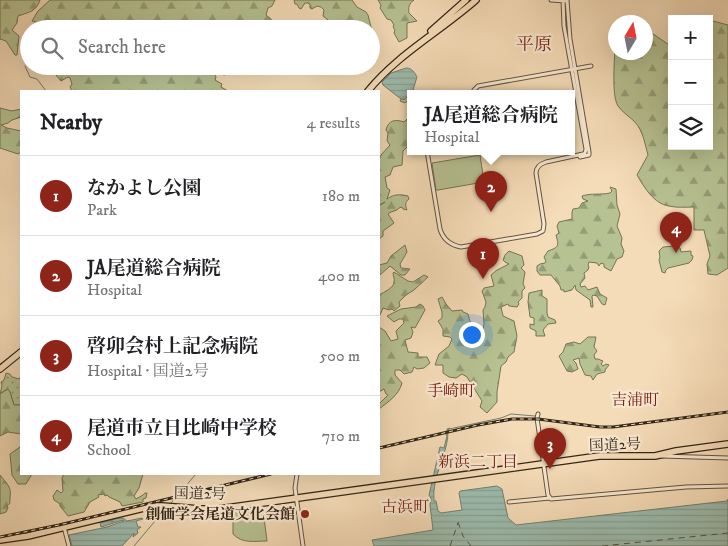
<!DOCTYPE html>
<html lang="en">
<head>
<meta charset="utf-8">
<style>
	:root { --surface:#fff; --page:#f6f6f6; --text:#202124; --muted:#757577; --line:#e0e0e0; --accent:#8f2418 }
	body { margin:0; font-family:"IM FELL DW Pica","Noto Serif JP",serif; background:var(--page); color:var(--text) }
	.controls { position:absolute; right:15px; top:15px; display:grid; overflow:hidden; border-radius:0px; box-shadow:0 5px 20px #0002 }
	.controls button { width:45px; height:45px; display:grid; place-items:center; padding:0; border:0; border-bottom:1px solid var(--line); background:var(--surface); color:var(--text); font:25px sans-serif }
	.compass { position:absolute; left:608px; top:15px; width:45px; height:45px; border-radius:50%; background:var(--surface); box-shadow:0 5px 20px #0002; rotate:10deg }
	.you { position:absolute; left:471px; top:334px; width:18px; height:18px; margin:-12px; border:4px solid #fff; border-radius:50%; background:#1a73e8; box-shadow:0 0 0 8px #1a73e833 }
	.badge { display:grid; place-items:center; width:32px; height:32px; border-radius:50%; background:var(--accent); color:#fff; font-size:16px; font-weight:700 }
	.pin { position:absolute; translate:-50% -41px; filter:drop-shadow(0 1px 2px #0008) }
	.pin::after { content:''; position:absolute; top:26px; width:18px; height:15px; background:inherit; clip-path:polygon(0 0,100% 0,50% 100%) }
	.popup { position:absolute; left:407px; top:90px; width:168px; height:65px; box-sizing:border-box; display:grid; place-content:center; border-radius:0px; background:var(--surface); filter:drop-shadow(0 1px 4px #0005); font-size:16px; white-space:nowrap; color:var(--muted) }
	.popup b { font-size:19px; color:var(--text) }
	.popup::after { content:''; position:absolute; left:50%; top:100%; margin-left:-10px; border:10px solid transparent; border-top-color:var(--surface) }
	.list { margin:0; padding:0; list-style:none }
	h2 { display:flex; justify-content:space-between; align-items:center; height:65px; margin:0; padding:0 20px; font-size:21px }
	h2 small { font-size:16px; font-weight:400; color:var(--muted) }
	.list li { display:grid; grid-template-columns:32px 1fr auto; gap:15px; align-items:center; box-sizing:border-box; height:80px; padding:0 20px; border-top:1px solid var(--line) }
	.list b { display:block; font-size:19px; white-space:nowrap }
	.list p { margin:0; font-size:16px; white-space:nowrap; color:var(--muted) }
	.list em { font-size:16px; font-style:normal; color:var(--muted) }
	.icon { flex:none; width:28px; height:28px; fill:none; stroke:currentColor; stroke-width:2; stroke-linecap:round; stroke-linejoin:round }
	.map { position:relative; flex:none; width:728px; height:546px; overflow:hidden }
	.search { position:absolute; background:var(--surface); box-shadow:0 5px 20px #0002; left:20px; top:20px; width:360px; height:55px; display:flex; align-items:center; gap:12px; box-sizing:border-box; padding:0 18px; border-radius:28px; color:var(--muted); font-size:19px }
	.panel { position:absolute; background:var(--surface); box-shadow:0 5px 20px #0002; left:20px; top:90px; width:360px; height:385px; border-radius:0px }
	.map>svg:first-child { display:block }
	.grass { fill:url(#grass-dots); stroke:#757456 }
	.forest { fill:url(#forest-firs); stroke:#757456 }
	.park { fill:#b7c293; stroke:#757456 }
	.water { fill:url(#water-rules); stroke:#728072 }
	.lines { fill:none; stroke-linecap:round; stroke-linejoin:round }
	.stream { stroke:#728072; stroke-width:1 }
	.ferry { stroke:#525345; stroke-width:1; stroke-dasharray:6 5; stroke-linecap:butt }
	.minor-casing { stroke:#645440; stroke-width:5 }
	.highway-casing { stroke:#332618; stroke-width:8 }
	.minor { stroke:#f8e8d1; stroke-width:3 }
	.highway { stroke:#f5dcb8; stroke-width:5.5 }
	.rail-casing { stroke:#332618; stroke-width:3 }
	.rail { stroke:#f8e8d1; stroke-width:1; stroke-dasharray:4; stroke-linecap:butt }
	.poi-dot { fill:#8f2418; stroke:#f8e8d1; stroke-width:2 }
	.labels { text-anchor:middle; dominant-baseline:central; stroke-width:4.5; stroke-linejoin:round; paint-order:stroke }
	.street-label { font-size:15px; fill:#332618; stroke:#f8e8d1 }
	.poi-label { font-size:15px; font-weight:bold; fill:#332618; stroke:#f8e8d1; text-anchor:end }
	.neighbourhood-label { font-size:16px; fill:#7a1f14; stroke:#f8e8d1 }
	.quarter-label { font-size:18px; fill:#7a1f14; stroke:#f8e8d1 }
</style>
</head>
<body>
<div class="map">
<svg width="728" height="546" viewBox="0 0 728 546">
	<defs>
		<pattern id="grass-dots" width="8" height="8" patternUnits="userSpaceOnUse" patternTransform="scale(1.25)"><rect width="8" height="8" fill="#b7c293"/><path d="M2 2h.1M6 6h.1" fill="none" stroke="#959d77" stroke-width="1.8" stroke-linecap="round"/></pattern>
		<pattern id="forest-firs" width="22" height="20" patternUnits="userSpaceOnUse" patternTransform="scale(1.25)"><rect width="22" height="20" fill="#b7c293"/><path d="M5 1l3.5 6h-7zM16 11l3.5 6h-7z" fill="#959d77"/></pattern>
		<pattern id="water-rules" width="6" height="5" patternUnits="userSpaceOnUse" patternTransform="scale(1.25)"><rect width="6" height="5" fill="#9cbcae"/><path d="M0 2.5h6" fill="none" stroke="#87a195"/></pattern>
	</defs>
	<rect width="100%" height="100%" fill="#f5dcb8"/>
	<filter id="stains"><feTurbulence type="fractalNoise" baseFrequency=".004" numOctaves="4"/><feColorMatrix values="0 0 0 0 .2 0 0 0 0 .09 0 0 0 0 .02 0 0 0 .5 -.17"/></filter>
	<radialGradient id="worn" r=".72"><stop offset=".6" stop-color="#630" stop-opacity="0"/><stop offset="1" stop-color="#630" stop-opacity=".3"/></radialGradient>
	<!-- grass -->
	<path class="grass" d="M6,373L10,374L12,377L19,379L21,376V405H14L10,392L7,389L0,394L2,386L1,382L4,380Z"/>
	<!-- forest -->
	<path class="forest" d="M0,0H40C36,12 29,12 18,16L17,23L12,30L19,36L17,55H15L6,41L0,39Z
		M50,0H275L272,6L268,8L266,15L271,19L272,22L268,24L270,29H39V23L32,21L38,11Z
		M294,0H352L357,7L366,12L368,15L372,31L371,33V29H348L342,23L340,24L342,27L341,29H321L323,24H328V20L323,16L324,10L321,7L317,6L312,9L310,8V5L308,3H305L301,9L299,8L297,4H295Z
		M378,0H414C409,3 408,8 409,13L417,21L407,23V38L399,42L394,33L395,30L393,27L394,25L391,20L387,19L380,8L381,5Z
		M709,20L728,25V268L717,275L708,274L707,264L710,256L704,230H694V207C686,207 677,208 669,206C654,204 644,187 637,175L648,155C645,144 643,131 635,122C630,117 622,112 618,106C611,95 615,57 615,43L616,52H646V29L672,47V146H709Z
		M58,66H215L214,68L226,73L225,75L214,73L216,77L215,80L222,84L221,87L228,91H72L70,87L72,84L70,78L68,77L61,81L56,75Z
		M415,90L416,91L421,92V93H411V146L407,147L403,151L402,165L393,167L390,175L385,177L387,188L390,190L387,199C394,194 400,194 408,196L409,199C405,202 405,205 407,210L403,209L402,207L399,208L397,210L391,212L388,214L394,223L383,231V236L379,239V206L385,202L379,205V160L381,155L390,145L387,141L388,133L386,130C388,120 396,119 404,122L409,117L407,114L411,108L407,101L405,103L400,101L401,99H405L410,93Z
		M0,108L12,111L21,109V117L12,120L8,123L1,125L7,128L21,131V152L18,154L0,148Z
		M610,187L616,189L617,205L620,214L617,226L622,238L621,244L624,251L622,257L617,259L611,271L604,267V264L601,263L599,266L597,263L589,262L588,265L589,267L588,270L584,273L585,278L580,284L581,287L585,286L588,290L597,287L600,294L607,298L605,305L602,304L597,296L593,295L592,296L593,307H591L590,300L576,290L575,285L572,290L564,292V290H561L560,286L551,275H540L537,271V266L540,264L545,263L546,261L544,257L548,251C559,247 559,246 556,235L559,233L557,226L559,222L572,219V212L573,209L579,208L582,203L588,201L583,199L582,196C591,193 601,195 610,193L612,191Z
		M405,245L407,252L400,264L401,268L410,269L405,275H401L390,266L380,275L379,265L387,263L391,256Z
		M509,251L522,256L524,265L521,268L525,272L523,284L525,288L522,291V298L518,302L519,304L517,307L509,306L508,304L501,307L503,316L514,321L517,336L514,352L508,357L506,362L501,366L497,392V402L487,413L480,407L482,401L467,377L462,374L456,378L449,377L443,373V365H435L439,354L449,346L452,339L450,337L443,336V329L438,321L442,318V312L438,299L442,297L446,304L452,311L462,310L463,312L468,314L472,329L471,338L481,342L484,339L483,331L484,324L483,310L485,307L486,302L482,291L484,288L494,286L491,275L497,270L509,264L505,262L503,260L505,255Z
		M394,272L408,281L413,282L424,275L428,277L414,290L406,295L399,302L400,306L394,311L392,309L389,310L383,308L380,315H379V295C384,292 394,288 394,282C395,279 393,276 393,273Z
		M542,290V296L547,299V313L548,317L555,320L556,323L548,324L543,330L545,336H536V331L530,328V324L534,325V318L530,317L528,302L529,293Z
		M420,304L423,306L425,310L415,328L411,327L413,332L411,338L405,340L408,352L418,353V357H427L430,363L424,368L417,369L414,367L412,372L404,374L400,370H395V375L402,383C399,395 388,402 379,409V404L388,395L386,394L384,389L379,392V327L385,331L391,341L398,339L396,331L404,323L403,319H399L394,322L387,316L401,309L416,307Z
		M588,337H596L594,347L597,351L594,355L595,359H598L603,361L601,364L603,366L606,364L609,365L605,370V372L597,374L593,380L591,376L585,375L580,364L579,358L573,360L576,363L578,369L572,372L567,371L559,356L563,352L566,344L574,342L580,344Z
		M8,389L10,392L14,405H21V434L8,432L0,436V394Z
		M20,447L21,448V474H32L26,484H18L12,475L10,454Z
		M64,474H143L139,488L134,496L136,499L143,495L145,493H147L146,498L143,499V502L122,506L120,502L109,497L107,495L105,496L104,494L98,495L99,497L90,502L84,512L68,516L60,506V504L54,500L53,496L57,490L61,493L63,491L62,478Z
		M0,475C7,484 12,487 10,498C9,506 12,501 7,506L8,508L6,512L0,514Z"/>
	<!-- park -->
	<path class="park" d="M480,155L484,182L438,190H436L432,163Z
		M676,246L677,247L680,248L681,252L691,251V255L693,256L692,260L689,263L668,268L666,270L665,273L662,272L659,260L660,257L659,251L663,247Z
		M258,508L263,510L267,541C255,541 242,544 233,534V512Z"/>
	<!-- water -->
	<path class="water" d="M406,68C412,68 415,73 417,77L413,90L405,99H401L383,85L382,82L391,73Z
		M450,428L448,430C449,453 431,477 434,501H436L438,511L441,513L462,510L459,493L460,491L497,486L502,489L508,518L516,525L727,501L728,499V546H374L372,540L433,530L430,505L431,498L429,495L440,447L444,448L447,436L446,434L447,433V429Z
		M118,518H123L127,521L142,518L143,519L136,521L138,527H141L137,530L138,533L133,537L134,533L122,546H72L69,535L107,527L124,521L123,520L101,527L100,523L111,520L112,522V520Z"/>
	<g class="lines">
		<!-- stream -->
		<path class="stream" d="M25,66L30,77L37,79L46,91
			M449,429L501,418L511,414L535,416
			M171,503L196,474
			M134,546L166,508"/>
		<!-- ferry -->
		<path class="ferry" d="M458,522L463,536L471,546
			M450,546L458,523
			M602,546L728,533"/>
		<defs>
			<path id="minor" d="M551,0L565,1
				M567,0L570,39L589,152V155L580,157
				M473,93L474,90L478,86L591,66
				M427,151L440,229C443,239 450,245 461,247L537,234L543,231L544,224L536,173C536,167 540,164 546,162L583,154L585,153L586,149L564,26L563,0
				M538,414L537,418L548,495L551,499L686,487L728,486
				M661,456L728,458
				M297,474L295,488L303,546
				M509,502L550,498
				M64,527L69,546"/>
			<path id="highway" d="M431,31L466,0
				M368,91C398,54 441,31 476,0
				M0,369L21,352
				M0,540L28,536L152,506H162L200,509H219L599,456H655L676,451L728,444"/>
		</defs>
		<!-- minor casing -->
		<use href="#minor" class="minor-casing"/>
		<!-- highway casing -->
		<use href="#highway" class="highway-casing"/>
		<!-- minor -->
		<use href="#minor" class="minor"/>
		<!-- highway -->
		<use href="#highway" class="highway"/>
		<defs>
			<path id="rail" d="M379,448L478,425L512,419H538L600,427H613L728,412
				M0,537L59,525L271,474"/>
		</defs>
		<!-- rail casing -->
		<use href="#rail" class="rail-casing"/>
		<!-- rail -->
		<use href="#rail" class="rail"/>
	</g>
	<!-- markers -->
	<circle class="poi-dot" cx="305" cy="514" r="5"/>
	<g class="labels">
		<!-- street labels -->
		<g class="street-label">
			<text transform="translate(615 445) rotate(-2)">国道2号</text>
			<text transform="translate(200 494) rotate(1)">国道2号</text>
		</g>
		<!-- poi labels -->
		<g class="poi-label">
			<text x="295" y="514">創価学会尾道文化会館</text>
		</g>
		<!-- neighbourhood labels -->
		<g class="neighbourhood-label">
			<text x="451" y="391">手崎町</text>
			<text x="635" y="400">吉浦町</text>
			<text x="478" y="462">新浜二丁目</text>
			<text x="405" y="507">古浜町</text>
		</g>
		<!-- quarter labels -->
		<g class="quarter-label">
			<text x="534" y="45">平原</text>
		</g>
	</g>
	<rect width="100%" height="100%" filter="url(#stains)"/>
	<rect width="100%" height="100%" fill="url(#worn)"/>
</svg>
<div class="controls">
<button>+</button>
<button>−</button>
<button><svg class="icon" aria-label="layers" viewBox="0 0 24 24"><path d="M12 4l9 5-9 5-9-5zM3 14l9 5 9-5"/></svg></button>
</div>
<svg class="compass" viewBox="-18 -18 36 36"><path d="M0-13l5 13h-10z" fill="#e53935"/><path d="M0 13l5-13h-10z" fill="#757577"/></svg>
<div class="you"></div>
<div class="pin badge" style="left:483px;top:279px">1</div>
<div class="pin badge" style="left:491px;top:212px">2</div>
<div class="popup"><b>JA尾道総合病院</b>Hospital</div>
<div class="pin badge" style="left:550px;top:469px">3</div>
<div class="pin badge" style="left:676px;top:253px">4</div>
<div class="search"><svg class="icon" aria-label="search" viewBox="0 0 24 24"><circle cx="10" cy="10" r="6"/><path d="M15 15l6 6"/></svg>Search here</div>
<section class="panel">
<h2>Nearby<small>4 results</small></h2>
<ul class="list">
<li><span class="badge">1</span><div><b>なかよし公園</b><p>Park</p></div><em>180 m</em></li>
<li><span class="badge">2</span><div><b>JA尾道総合病院</b><p>Hospital</p></div><em>400 m</em></li>
<li><span class="badge">3</span><div><b>啓卯会村上記念病院</b><p>Hospital · 国道2号</p></div><em>500 m</em></li>
<li><span class="badge">4</span><div><b>尾道市立日比崎中学校</b><p>School</p></div><em>710 m</em></li>
</ul>
</section>
</div>
</body>
</html>
